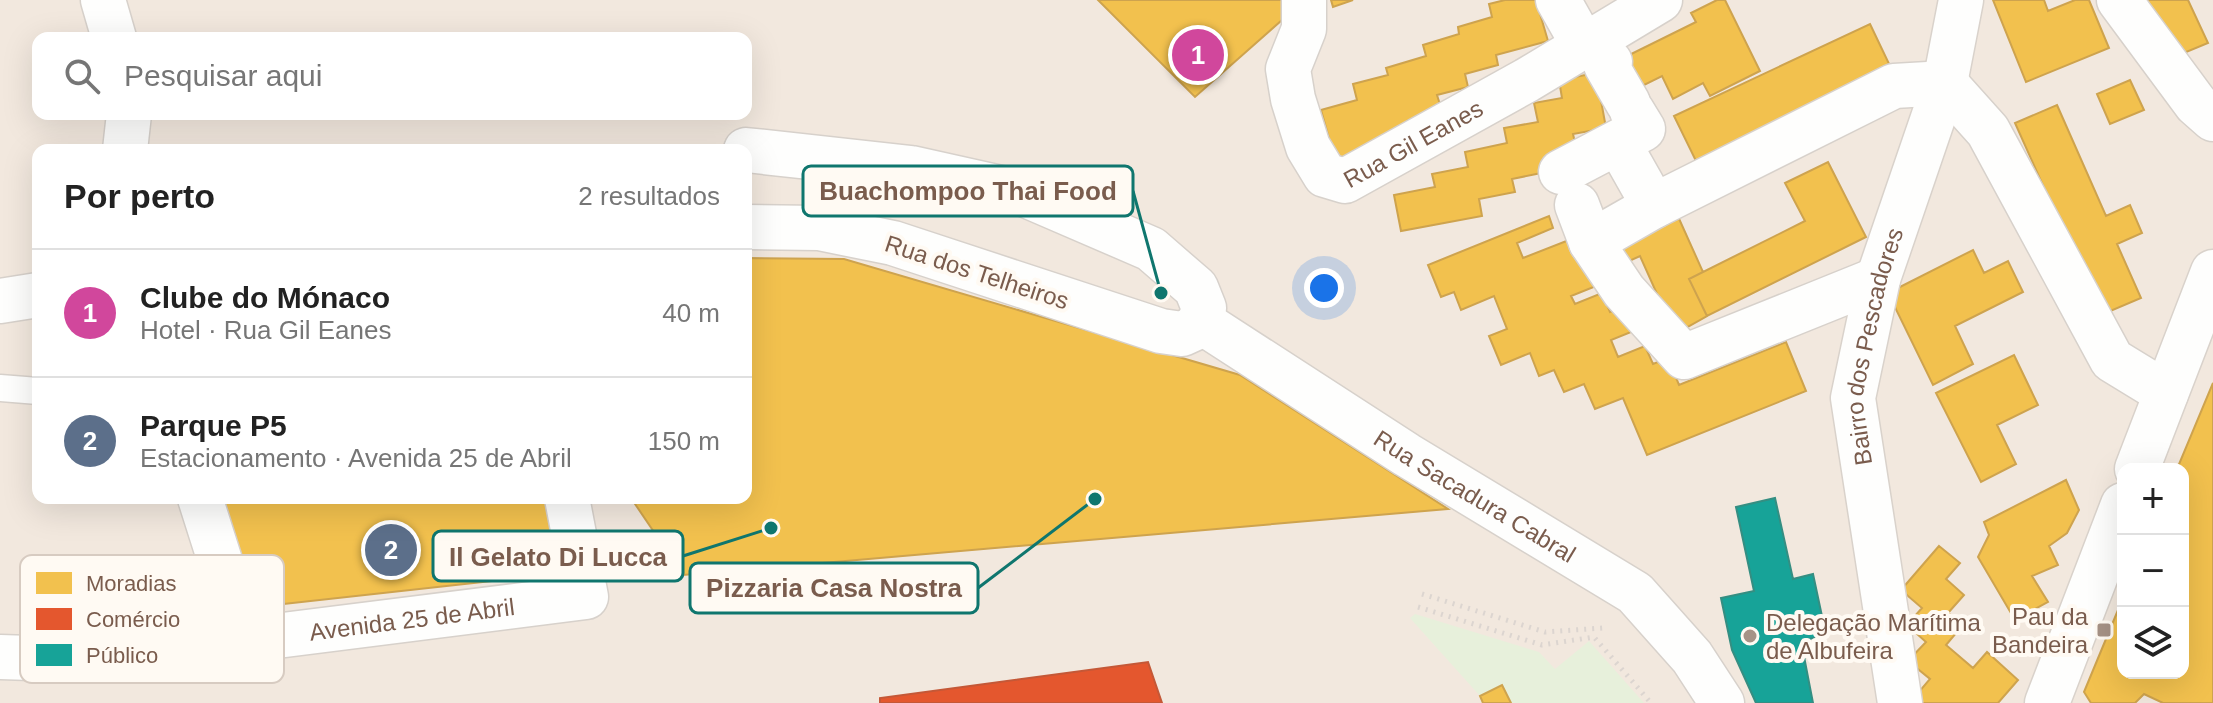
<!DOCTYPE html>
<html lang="pt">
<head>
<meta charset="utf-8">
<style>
	:root { --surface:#fff; --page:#f6f6f6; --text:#222; --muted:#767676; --line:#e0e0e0; --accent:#ea580c }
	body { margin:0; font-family:Arial,sans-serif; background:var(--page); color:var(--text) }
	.controls { position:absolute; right:24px; bottom:24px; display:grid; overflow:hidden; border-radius:16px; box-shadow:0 8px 32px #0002 }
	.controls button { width:72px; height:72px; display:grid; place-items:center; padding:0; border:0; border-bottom:2px solid var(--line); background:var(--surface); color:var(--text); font:40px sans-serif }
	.you { position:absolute; left:1324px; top:288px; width:28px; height:28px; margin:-20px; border:6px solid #fff; border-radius:50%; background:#1a73e8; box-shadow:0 0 0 12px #1a73e833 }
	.badge { display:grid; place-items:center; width:52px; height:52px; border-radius:50%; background:var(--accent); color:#fff; font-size:26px; font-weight:700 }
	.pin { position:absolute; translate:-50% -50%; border:4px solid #fff; box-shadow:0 2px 8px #0006 }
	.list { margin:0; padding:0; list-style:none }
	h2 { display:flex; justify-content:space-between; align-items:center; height:104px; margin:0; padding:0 32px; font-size:34px }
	h2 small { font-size:26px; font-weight:400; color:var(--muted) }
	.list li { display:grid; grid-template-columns:52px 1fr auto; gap:24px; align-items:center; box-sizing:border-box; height:128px; padding:0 32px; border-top:2px solid var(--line) }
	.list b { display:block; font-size:30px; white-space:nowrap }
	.list p { margin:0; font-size:26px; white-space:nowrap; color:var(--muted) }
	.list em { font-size:26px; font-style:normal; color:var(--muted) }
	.icon { flex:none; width:44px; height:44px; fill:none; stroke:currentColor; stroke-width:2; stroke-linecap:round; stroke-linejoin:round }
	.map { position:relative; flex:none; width:2213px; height:703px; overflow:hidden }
	.search { position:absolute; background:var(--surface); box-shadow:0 8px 32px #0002; left:32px; top:32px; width:720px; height:88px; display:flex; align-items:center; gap:20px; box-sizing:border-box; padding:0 28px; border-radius:16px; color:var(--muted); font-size:30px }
	.panel { position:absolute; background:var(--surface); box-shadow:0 8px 32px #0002; left:32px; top:144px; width:720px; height:360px; border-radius:16px }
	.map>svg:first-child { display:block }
	.residential { fill:#f2e8de; fill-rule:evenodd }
	.green { fill:#e7f0db }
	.homes { fill:#f2c14e; stroke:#cea34e; stroke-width:2 }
	.shops { fill:#e4572e; stroke:#c45837; stroke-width:2 }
	.public { fill:#17a398; stroke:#358e82; stroke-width:2 }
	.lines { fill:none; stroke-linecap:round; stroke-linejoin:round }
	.lane-casing { stroke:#d7d1cb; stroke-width:29 }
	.street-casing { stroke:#d7d1cb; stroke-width:47 }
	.secondary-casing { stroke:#d9d2cb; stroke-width:47 }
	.path { stroke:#dcd5d0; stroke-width:5; stroke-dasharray:2 6; stroke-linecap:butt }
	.lane { stroke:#fefefd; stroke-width:26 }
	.street { stroke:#fefefd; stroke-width:44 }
	.secondary { stroke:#fefefd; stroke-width:44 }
	.poi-dot { fill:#a69286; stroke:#fffaf3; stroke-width:3 }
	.labels { text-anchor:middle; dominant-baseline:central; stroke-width:8; stroke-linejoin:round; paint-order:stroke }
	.street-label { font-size:24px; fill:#7a5c4d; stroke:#fffaf3 }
	.poi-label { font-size:24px; fill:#7a5c4d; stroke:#fffaf3; text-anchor:end }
	.key { fill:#fffaf3; stroke:#d7cbc1; stroke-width:2 }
	.key-label { font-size:22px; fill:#7a5c4d }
	.leader { fill:none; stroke:#0f766e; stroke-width:3 }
	.callout-dot { fill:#0f766e; stroke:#fffaf3; stroke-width:3 }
	.callout { fill:#fffaf3; stroke:#0f766e; stroke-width:3 }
	.callout-label { font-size:26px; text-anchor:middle; font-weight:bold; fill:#7a5c4d }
</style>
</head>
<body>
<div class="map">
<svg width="2213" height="703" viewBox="0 0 2213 703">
	<rect width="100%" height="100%" fill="#f9f5f0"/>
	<!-- residential -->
	<path class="residential" d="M0,0H2213V703H0ZM38,38H746V114H38ZM38,150H746V498H38ZM2123,469H2183V673H2123Z"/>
	<!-- green -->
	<path class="green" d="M1415,614L1539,652L1555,669L1589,641L1644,703H1511L1502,686L1480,696L1410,618Z"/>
	<!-- homes -->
	<path class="homes" d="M1098,0H1291V12L1195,97Z
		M1331,0H1353L1333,7Z
		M1505,0H1536L1548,41L1496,55L1498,65L1465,74L1468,87L1437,95L1442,111L1407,121L1411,134L1337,167L1321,110L1357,100L1353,84L1388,75L1386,68L1426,56L1423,45L1459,34L1458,27L1492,17L1489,4Z
		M1717,0H1725L1760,71L1710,96L1703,83L1673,99L1662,76L1632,91L1617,61L1696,22L1691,13Z
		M1993,0H2044L2048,11L2075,0H2089L2109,48L2026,82Z
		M2139,0H2188L2208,43L2167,60Z
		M1870,24L1891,68L1696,161L1674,116Z
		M1596,73L1606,128L1573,134L1577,152L1551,171L1512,179L1515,192L1479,199L1482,216L1401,231L1394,195L1435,187L1432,174L1468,167L1465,152L1507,143L1504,128L1538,122L1534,103L1562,98L1559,80Z
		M2130,80L2144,110L2110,124L2097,94Z
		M2057,105L2106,216L2130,205L2142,233L2117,244L2141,298L2101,315L2015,123Z
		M1828,162L1866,237L1707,316L1689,279L1805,221L1785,183Z
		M1676,212L1703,272L1689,279L1707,316L1675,334L1640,256L1616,267L1606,243Z
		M1549,216L1553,228L1517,243L1523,258L1569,240L1601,284L1571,296L1575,304L1602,293L1610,312L1626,306L1636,330L1611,340L1618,357L1645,346L1653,364L1668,358L1679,385L1786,342L1806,391L1647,455L1623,398L1595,409L1584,384L1564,392L1554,370L1539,376L1530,353L1501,365L1489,336L1507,329L1494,296L1461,310L1454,292L1441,297L1428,265Z
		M1973,250L1984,273L2008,261L2023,292L1955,326L1973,364L1933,385L1888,293Z
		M746,258L844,259L1240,375L1448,509L683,575L631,498H746Z
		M2014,355L2038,405L1997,425L2016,464L1981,482L1936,393Z
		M2213,383V703H2163L2144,694L2135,703H2091L2084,692L2123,598V673H2183V469H2177Z
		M2066,480L2079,510L2067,533L2049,546L2058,565L2032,576L2048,602L2015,620L1978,557L1989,535L1984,522Z
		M204,498H549L565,573L239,609Z
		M1939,546L1960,563L1946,579L1964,595L1948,613L1963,625L1946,645L1973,668L1987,652L2018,680L1998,703H1917L1913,699L1930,679L1908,661L1926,642L1907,625L1922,608L1901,590Z
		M1502,685L1511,703H1483L1480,696Z"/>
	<!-- shops -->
	<path class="shops" d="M1148,662L1162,703H880V698Z"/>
	<!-- public -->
	<path class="public" d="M1775,498L1793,579L1813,574L1826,635L1801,641L1813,703H1756L1732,650L1721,598L1754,591L1736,507Z"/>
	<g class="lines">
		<defs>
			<path id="lane" d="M0,388L38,391"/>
			<g id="street">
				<path d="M103,0L114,38"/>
				<path id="s1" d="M1304,0V29L1288,69L1293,99L1308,147L1325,175L1345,181L1527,80L1660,0"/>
				<path d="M1558,0L1584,46"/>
				<path d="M2119,0L2196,104L2213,119"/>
				<path d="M1610,62L1606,65L1628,103"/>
				<path d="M125,150L129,114"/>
				<path d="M746,150L911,168L1019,192L1151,249L1196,288L1204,308L1200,321L1193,329L1182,334L1161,331L893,243L819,228L746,227"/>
				<path d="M1628,160L1654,206L1894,86L1945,83L1988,131L2112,360L2166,393"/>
				<path d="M1561,172L1643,129L1632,111"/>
				<path d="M1577,205L1591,242L1624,291L1684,357L1878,279"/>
				<path d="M1591,242L1654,206"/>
				<path d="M0,301L38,295"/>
				<path id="s2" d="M1200,321L1407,455L1635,593L1692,657L1722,703"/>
				<path d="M200,498L234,605L207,617L212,644"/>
				<path id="s3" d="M0,657L31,658L212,644L586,597L567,498"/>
			</g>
			<g id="secondary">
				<path d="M2137,469L2213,272"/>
				<path id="s4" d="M1900,703L1853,398L1878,279L1945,83L1961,0"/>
				<path d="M2047,703L2123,505"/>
			</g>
		</defs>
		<!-- lane casing -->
		<use href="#lane" class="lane-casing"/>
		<!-- street casing -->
		<use href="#street" class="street-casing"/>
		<!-- secondary casing -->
		<use href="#secondary" class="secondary-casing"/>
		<!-- path -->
		<path class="path" d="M1422,594L1545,632L1603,628
			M1418,607L1542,645L1594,637L1651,703"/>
		<!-- lane -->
		<use href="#lane" class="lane"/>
		<!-- street -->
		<use href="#street" class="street"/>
		<!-- secondary -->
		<use href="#secondary" class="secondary"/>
	</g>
	<!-- markers -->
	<g class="poi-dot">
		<rect x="2096" y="622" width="16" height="16" rx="4"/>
		<circle cx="1750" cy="636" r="8"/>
	</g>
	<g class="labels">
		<!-- street labels -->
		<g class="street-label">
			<text stroke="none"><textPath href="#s1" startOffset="284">Rua Gil Eanes</textPath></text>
			<text transform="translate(977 272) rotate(18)">Rua dos Telheiros</text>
			<text stroke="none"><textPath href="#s4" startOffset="362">Bairro dos Pescadores</textPath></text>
			<text stroke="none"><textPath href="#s2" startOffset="326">Rua Sacadura Cabral</textPath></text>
			<text stroke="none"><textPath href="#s3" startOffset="414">Avenida 25 de Abril</textPath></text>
		</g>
		<!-- poi labels -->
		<g class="poi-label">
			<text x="2088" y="616">Pau da<tspan x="2088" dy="28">Bandeira</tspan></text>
			<text x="1766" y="622" text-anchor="start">Delegação Marítima<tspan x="1766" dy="28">de Albufeira</tspan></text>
		</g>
	</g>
	<!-- legend -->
	<rect x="20" y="555" width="264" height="128" rx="12" class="key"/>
	<rect x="36" y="572" width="36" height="22" fill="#f2c14e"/>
	<rect x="36" y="608" width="36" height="22" fill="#e4572e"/>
	<rect x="36" y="644" width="36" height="22" fill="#17a398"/>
	<g class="key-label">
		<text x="86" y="591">Moradias</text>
		<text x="86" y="627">Comércio</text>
		<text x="86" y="663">Público</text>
	</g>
	<!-- callouts -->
	<path class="leader" d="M1161 293L1133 191M771 528L683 556M1095 499L978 588"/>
	<g class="callout-dot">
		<circle cx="1161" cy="293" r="8"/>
		<circle cx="771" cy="528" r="8"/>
		<circle cx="1095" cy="499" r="8"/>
	</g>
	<g class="callout">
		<rect x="803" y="166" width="330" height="50" rx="8"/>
		<rect x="433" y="531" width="250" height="50" rx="8"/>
		<rect x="690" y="563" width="288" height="50" rx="8"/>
	</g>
	<g class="callout-label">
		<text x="968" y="200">Buachompoo Thai Food</text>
		<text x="558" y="566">Il Gelato Di Lucca</text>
		<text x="834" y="597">Pizzaria Casa Nostra</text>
	</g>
</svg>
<div class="controls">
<button>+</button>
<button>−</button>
<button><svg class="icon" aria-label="layers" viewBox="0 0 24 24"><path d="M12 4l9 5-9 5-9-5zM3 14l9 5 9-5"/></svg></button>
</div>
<div class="you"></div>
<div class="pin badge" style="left:1198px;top:55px;background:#d1479c">1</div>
<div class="pin badge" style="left:391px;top:550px;background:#5c6f8a">2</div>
<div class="search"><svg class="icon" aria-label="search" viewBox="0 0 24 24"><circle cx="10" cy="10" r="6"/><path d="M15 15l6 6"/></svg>Pesquisar aqui</div>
<section class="panel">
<h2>Por perto<small>2 resultados</small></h2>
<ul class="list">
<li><span class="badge" style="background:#d1479c">1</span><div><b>Clube do Mónaco</b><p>Hotel · Rua Gil Eanes</p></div><em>40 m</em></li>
<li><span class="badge" style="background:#5c6f8a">2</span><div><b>Parque P5</b><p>Estacionamento · Avenida 25 de Abril</p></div><em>150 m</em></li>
</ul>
</section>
</div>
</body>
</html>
